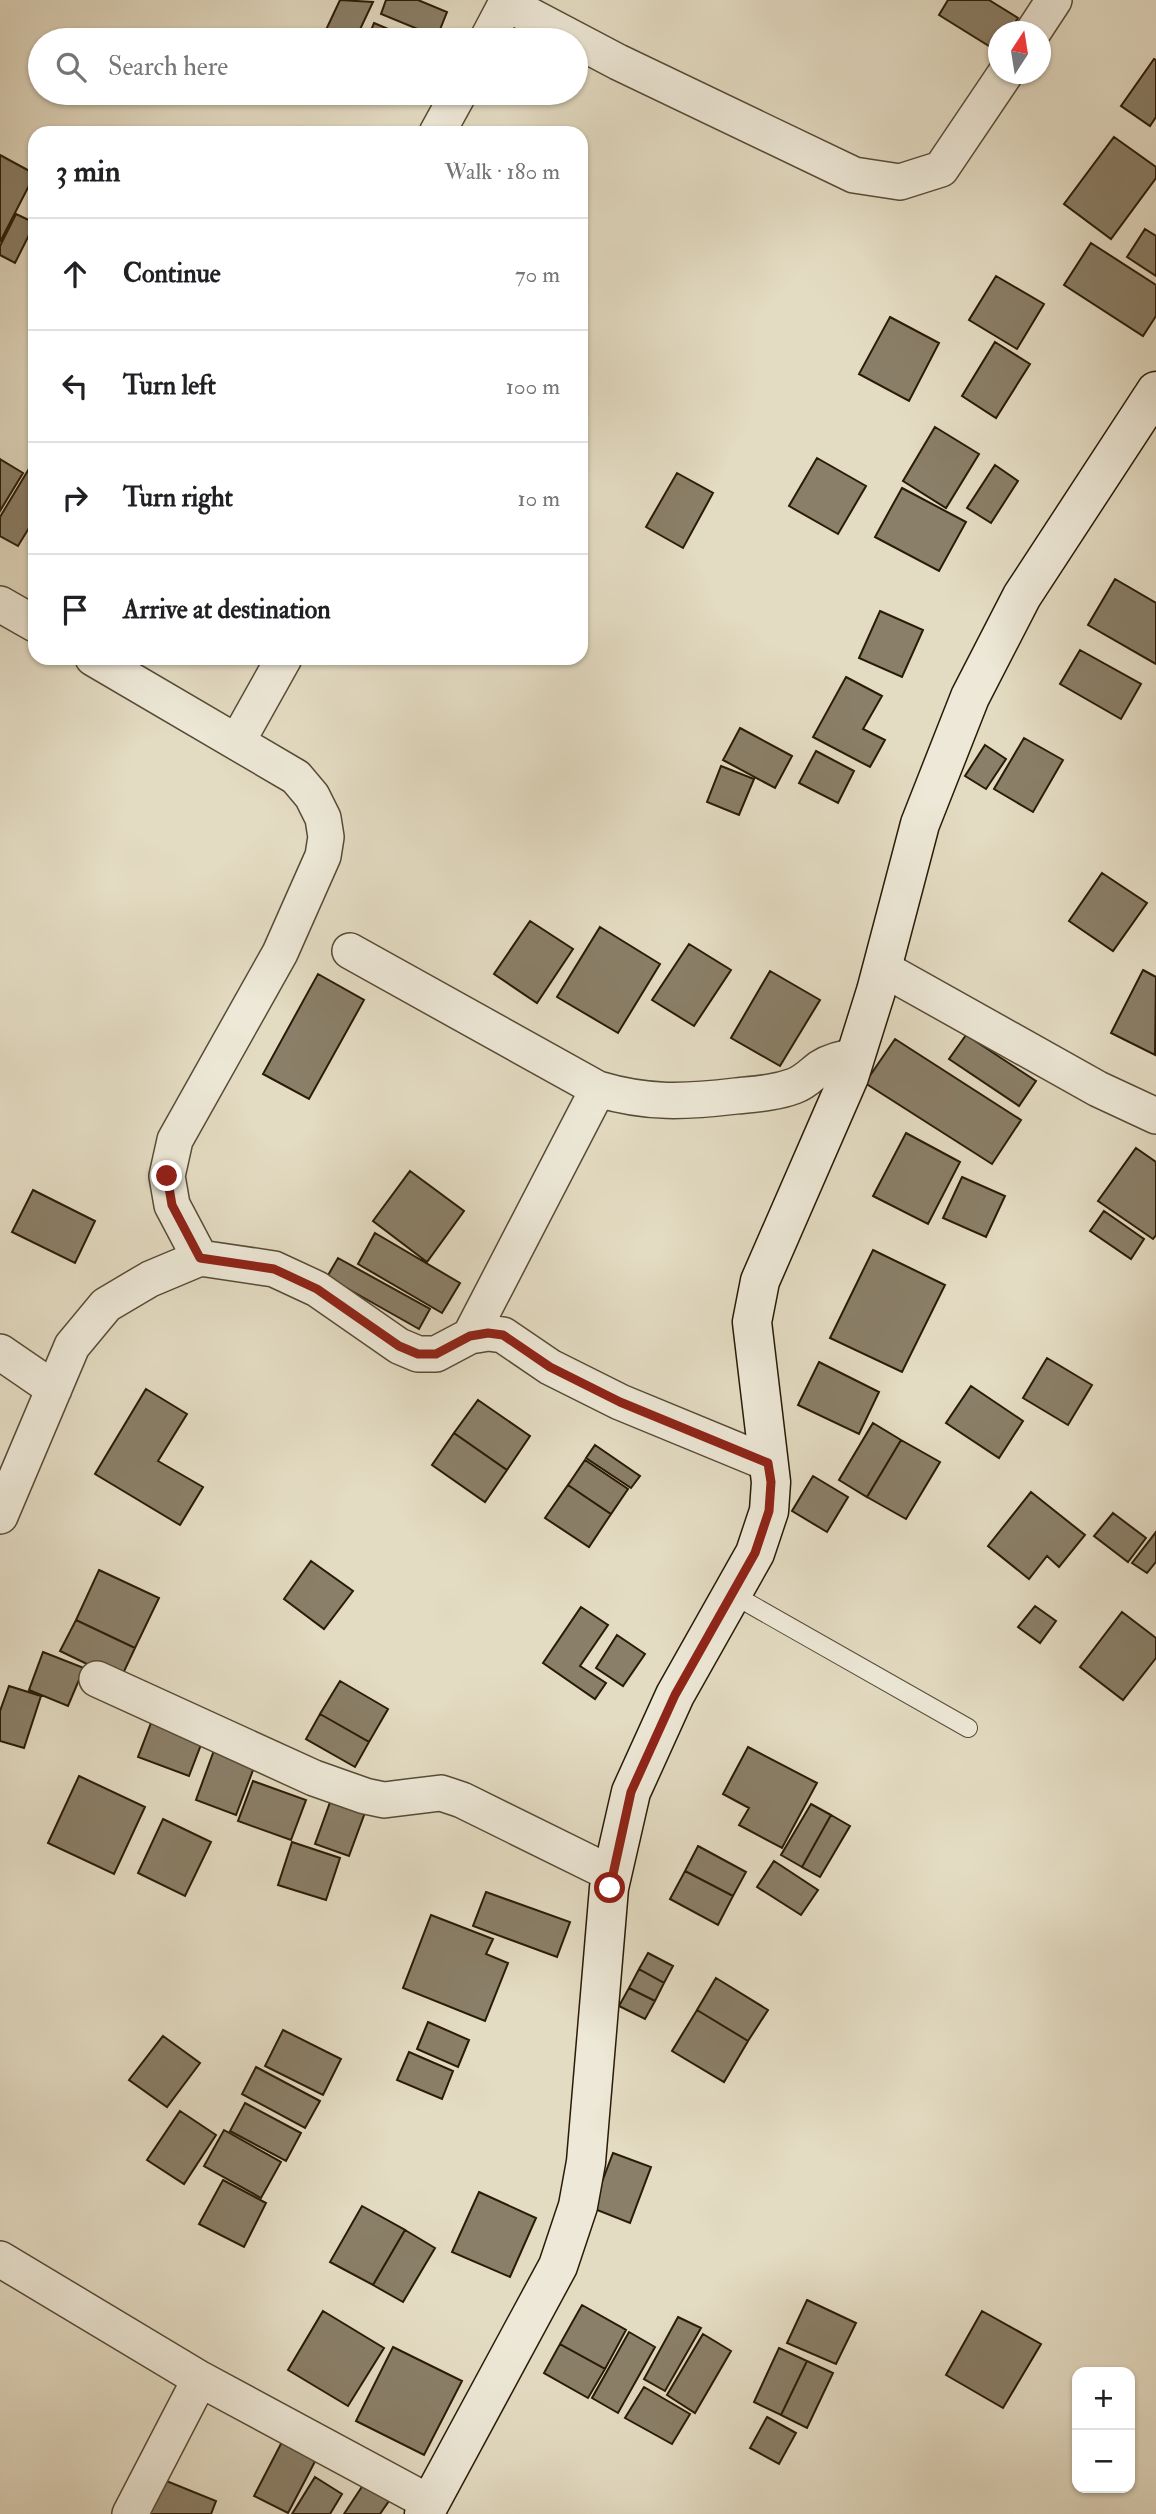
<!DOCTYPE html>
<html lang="en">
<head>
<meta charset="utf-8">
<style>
	:root { --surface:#fff; --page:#f6f6f6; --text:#202124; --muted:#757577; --line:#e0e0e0 }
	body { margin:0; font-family:"IM FELL Double Pica",serif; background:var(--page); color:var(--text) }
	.controls { position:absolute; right:21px; bottom:21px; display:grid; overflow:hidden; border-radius:14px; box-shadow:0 2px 5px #0004 }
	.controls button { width:63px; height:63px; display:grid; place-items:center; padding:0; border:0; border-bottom:2px solid var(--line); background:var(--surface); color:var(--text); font:35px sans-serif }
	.compass { position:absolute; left:988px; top:21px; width:63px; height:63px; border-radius:50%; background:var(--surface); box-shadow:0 2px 5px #0004; rotate:12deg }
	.stop { position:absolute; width:21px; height:21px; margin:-16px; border:5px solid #8f2418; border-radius:50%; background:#fff }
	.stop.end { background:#8f2418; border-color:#fff; box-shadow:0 2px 7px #0008 }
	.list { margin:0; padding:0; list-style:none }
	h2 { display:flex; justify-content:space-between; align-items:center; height:91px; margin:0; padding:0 28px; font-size:30px }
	h2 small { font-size:23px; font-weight:400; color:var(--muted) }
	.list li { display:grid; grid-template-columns:46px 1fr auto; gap:21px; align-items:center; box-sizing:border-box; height:112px; padding:0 28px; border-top:2px solid var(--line) }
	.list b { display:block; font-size:26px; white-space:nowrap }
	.list em { font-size:23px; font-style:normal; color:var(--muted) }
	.icon { flex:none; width:38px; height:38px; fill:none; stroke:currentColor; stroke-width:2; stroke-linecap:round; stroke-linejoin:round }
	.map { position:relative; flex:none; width:1156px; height:2514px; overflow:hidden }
	.search { position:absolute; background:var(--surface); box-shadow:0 2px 5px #0004; left:28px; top:28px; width:560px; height:77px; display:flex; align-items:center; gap:18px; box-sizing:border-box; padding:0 24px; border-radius:38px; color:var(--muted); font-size:26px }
	.panel { position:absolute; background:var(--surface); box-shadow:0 2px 5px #0004; left:28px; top:126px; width:560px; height:539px; border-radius:21px }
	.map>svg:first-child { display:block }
	.building { fill:#8a7f68; stroke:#2a1b07; stroke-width:2 }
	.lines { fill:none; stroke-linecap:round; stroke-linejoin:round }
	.lane-casing { stroke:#584b36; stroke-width:20 }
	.street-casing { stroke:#584b36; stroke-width:38 }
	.secondary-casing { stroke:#2a1b07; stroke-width:41 }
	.lane { stroke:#ede8d7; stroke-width:18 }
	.street { stroke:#ede8d7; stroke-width:35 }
	.secondary { stroke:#ede8d7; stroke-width:38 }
	.route { stroke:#8f2418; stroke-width:9 }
</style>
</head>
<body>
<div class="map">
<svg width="1156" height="2514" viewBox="0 0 1156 2514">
	<rect width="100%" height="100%" fill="#e3dbc2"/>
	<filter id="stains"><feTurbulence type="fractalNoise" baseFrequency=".00286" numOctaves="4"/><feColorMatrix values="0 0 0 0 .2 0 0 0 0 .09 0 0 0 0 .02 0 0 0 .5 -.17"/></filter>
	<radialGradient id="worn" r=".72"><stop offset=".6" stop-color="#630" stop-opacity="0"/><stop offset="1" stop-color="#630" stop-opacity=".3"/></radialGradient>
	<!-- building -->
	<path class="building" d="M340,0L373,2L355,40H337L324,34Z
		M386,0H418L447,12L437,37L381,14Z
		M948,0H989L1018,18L1009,32H998L997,51L939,15Z
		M374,23L414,40H367Z
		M1154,59L1156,60V117L1150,126L1121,106Z
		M377,93H404L399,103Z
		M1114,137L1156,167V178L1111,239L1064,204Z
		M0,155L35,174L0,242Z
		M16,214L35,223L15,263L0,255V246Z
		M1145,229L1156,236V276L1127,257Z
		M1091,243L1156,285V316L1143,336L1064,285Z
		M996,276L1044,304L1017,349L969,320Z
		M890,317L939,343L909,401L859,374Z
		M995,342L1030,364L996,418L962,396Z
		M935,427L979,454L946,508L903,481Z
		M817,458L866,486L838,534L789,506Z
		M0,459L23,473L0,511Z
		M33,462L35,464V518L18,546L0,536V517Z
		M995,465L1018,481L991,523L967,508Z
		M677,473L713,493L683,548L646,527Z
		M902,488L966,522L939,571L875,537Z
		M1115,579L1156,603V664L1088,625Z
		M880,611L923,630L902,677L859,658Z
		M1080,650L1141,684L1121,719L1060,684Z
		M846,677L882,696L863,729L885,740L870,767L813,737Z
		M740,728L792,756L775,788L723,760Z
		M1024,738L1063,760L1033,812L994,789Z
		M985,745L1006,759L986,789L965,776Z
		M816,751L854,771L838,803L799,783Z
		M721,766L754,779L739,815L707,802Z
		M1102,873L1147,903L1113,951L1069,921Z
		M530,921L573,949L537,1003L494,974Z
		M600,927L660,964L618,1033L557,997Z
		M689,944L731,970L694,1026L652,1000Z
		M1143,970L1156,977L1155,1055L1111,1033Z
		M770,971L820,1000L780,1066L731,1038Z
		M318,974L364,1000L309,1099L263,1074Z
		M966,1035L1036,1081L1019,1106L949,1059Z
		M895,1039L1021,1120L992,1164L865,1083Z
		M906,1133L960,1162L928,1224L873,1196Z
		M1136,1148L1156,1162V1235L1153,1239L1098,1201Z
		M410,1171L464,1211L427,1262L373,1221Z
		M962,1177L1005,1196L986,1237L943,1218Z
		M33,1190L95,1221L75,1263L12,1232Z
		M1104,1211L1144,1239L1131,1259L1090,1231Z
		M375,1233L460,1283L442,1313L358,1264Z
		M873,1250L945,1285L902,1372L830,1338Z
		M338,1258L430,1309L419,1329L327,1277Z
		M1047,1358L1092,1385L1068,1425L1023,1398Z
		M819,1362L879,1392L859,1434L798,1405Z
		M971,1386L1023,1421L999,1458L946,1423Z
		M146,1389L187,1414L158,1461L203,1487L180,1525L95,1474Z
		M478,1400L530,1436L507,1470L454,1433Z
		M873,1423L901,1440L867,1497L839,1480Z
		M454,1433L507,1470L485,1502L432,1465Z
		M901,1440L940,1462L906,1519L867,1497Z
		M595,1445L640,1476L631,1488L586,1458Z
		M585,1460L628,1489L611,1514L568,1485Z
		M813,1476L848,1497L827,1532L792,1511Z
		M568,1485L611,1514L589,1547L545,1518Z
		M1031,1492L1085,1535L1059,1567L1047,1556L1029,1579L988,1546Z
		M1113,1513L1146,1538L1128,1562L1094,1536Z
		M1156,1532V1562L1147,1573L1132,1563Z
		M311,1561L353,1591L324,1629L284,1599Z
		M99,1570L159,1598L135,1648L76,1620Z
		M1035,1606L1056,1621L1040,1643L1018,1627Z
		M581,1607L608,1625L580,1666L606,1683L595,1699L543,1663Z
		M1122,1612L1156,1638V1658L1123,1700L1080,1667Z
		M76,1620L135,1648L120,1680L60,1651Z
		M617,1635L645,1654L623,1686L596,1668Z
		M43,1652L84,1668L68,1706L29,1690Z
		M340,1681L388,1709L369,1742L320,1714Z
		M9,1686L41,1696L24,1748L0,1741V1711Z
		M320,1714L369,1742L355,1767L306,1739Z
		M151,1723L202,1742L189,1776L138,1757Z
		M217,1742L258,1757L236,1815L196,1800Z
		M748,1747L817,1783L782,1848L739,1825L749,1808L723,1794Z
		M79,1776L145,1807L114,1874L48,1843Z
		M253,1781L306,1800L291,1840L238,1821Z
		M333,1794L367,1807L349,1856L315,1844Z
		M811,1804L831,1815L802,1867L781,1855Z
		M831,1815L850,1826L820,1877L802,1867Z
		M163,1819L211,1842L185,1896L138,1873Z
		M292,1842L340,1858L326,1900L278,1885Z
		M698,1846L746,1872L733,1896L685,1871Z
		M774,1861L818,1890L801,1915L757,1887Z
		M685,1871L733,1896L718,1925L670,1899Z
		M486,1892L570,1922L557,1957L473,1926Z
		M431,1915L493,1939L486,1954L508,1963L485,2021L403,1988Z
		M648,1953L673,1966L664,1983L639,1969Z
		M639,1969L664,1983L655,2001L629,1988Z
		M716,1978L768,2010L748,2041L697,2010Z
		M629,1988L655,2001L645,2019L619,2006Z
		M697,2010L748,2041L724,2082L672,2051Z
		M428,2022L469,2040L458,2067L417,2049Z
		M283,2030L341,2059L323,2095L265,2066Z
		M163,2036L200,2063L167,2107L129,2080Z
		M409,2052L453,2071L442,2099L397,2080Z
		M256,2067L320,2101L305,2128L242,2094Z
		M245,2103L301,2133L286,2161L230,2131Z
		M180,2111L216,2135L184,2184L147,2160Z
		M224,2130L281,2162L261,2198L204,2166Z
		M613,2153L651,2167L630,2223L592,2208Z
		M223,2180L266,2203L244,2247L199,2224Z
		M479,2192L536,2218L510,2277L452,2252Z
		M362,2206L405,2230L373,2285L330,2262Z
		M405,2230L435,2248L403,2302L373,2285Z
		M807,2300L856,2323L836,2364L787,2343Z
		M582,2305L626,2330L605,2369L560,2344Z
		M323,2311L384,2348L348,2406L288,2370Z
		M982,2311L1041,2344L1003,2408L946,2375Z
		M678,2317L701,2328L665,2391L644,2379Z
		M629,2332L655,2347L618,2413L592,2398Z
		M703,2334L731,2351L695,2413L667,2395Z
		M560,2344L605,2369L588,2398L544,2373Z
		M393,2347L462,2381L424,2455L356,2421Z
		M779,2348L807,2361L781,2415L754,2402Z
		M807,2361L833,2373L807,2428L781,2415Z
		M644,2387L690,2414L672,2444L625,2418Z
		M767,2417L796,2433L779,2464L750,2448Z
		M286,2434L320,2452L288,2513L254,2496Z
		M315,2477L342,2494L330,2514H292Z
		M164,2480L216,2501L211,2514H150Z
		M365,2482L391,2498L380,2514H344Z"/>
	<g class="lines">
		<defs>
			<path id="lane" d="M732,1594L968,1728"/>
			<path id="street" d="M506,3L618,62L854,175L900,182L941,169L1005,74
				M1033,32L1054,0
				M487,40L508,0
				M437,133L459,93
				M0,604L35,624
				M93,658L296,777L312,796L323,818L326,837L323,856L280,953L175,1140L167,1176L172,1205L200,1258
				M237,742L284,658
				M350,951L598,1089C648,1104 685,1102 736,1096C756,1094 775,1093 794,1086C805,1082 811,1075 820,1068C831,1061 843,1058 856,1057
				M882,968L1098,1089L1156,1116
				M470,1336L598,1089
				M0,1352L54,1389
				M0,1516L72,1346L106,1305L150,1279L200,1258L274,1269L317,1289L399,1346L418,1354H436L470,1336L488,1333L503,1335L550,1367L620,1402L768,1463
				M97,1679L314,1778L365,1796L384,1800L441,1793L462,1800L612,1874
				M0,2259L200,2379L430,2503
				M130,2514L200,2379"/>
			<path id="secondary" d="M424,2514L558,2266L578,2206L586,2162L609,1888L631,1792L675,1695L755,1553L769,1511L771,1482L752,1322L760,1281L849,1077L876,991L920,824L970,697L1022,596L1156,391"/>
		</defs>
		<!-- lane casing -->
		<use href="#lane" class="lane-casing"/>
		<!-- street casing -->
		<use href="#street" class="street-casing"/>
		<!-- secondary casing -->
		<use href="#secondary" class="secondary-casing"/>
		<!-- lane -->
		<use href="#lane" class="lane"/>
		<!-- street -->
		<use href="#street" class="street"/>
		<!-- secondary -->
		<use href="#secondary" class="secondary"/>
	</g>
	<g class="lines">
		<!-- route -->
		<path class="route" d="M167,1176L172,1205L200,1258L274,1269L317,1289L399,1346L418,1354H436L470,1336L488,1333L503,1335L550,1367L620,1402L768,1463L771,1482L769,1511L755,1553L675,1695L631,1792L610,1888"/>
	</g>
	<rect width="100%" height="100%" filter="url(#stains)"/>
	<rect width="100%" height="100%" fill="url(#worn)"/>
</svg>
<div class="controls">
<button>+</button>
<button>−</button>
</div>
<svg class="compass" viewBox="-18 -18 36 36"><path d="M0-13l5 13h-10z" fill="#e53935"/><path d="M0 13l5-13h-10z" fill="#757577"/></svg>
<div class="stop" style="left:610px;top:1888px"></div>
<div class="stop end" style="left:167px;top:1176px"></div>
<div class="search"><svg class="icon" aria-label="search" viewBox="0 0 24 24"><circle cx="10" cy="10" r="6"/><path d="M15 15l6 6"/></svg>Search here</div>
<section class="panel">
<h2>3 min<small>Walk · 180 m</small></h2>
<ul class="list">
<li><svg class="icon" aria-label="ahead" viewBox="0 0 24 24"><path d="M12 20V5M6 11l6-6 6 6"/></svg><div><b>Continue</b></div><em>70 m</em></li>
<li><svg class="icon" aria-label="left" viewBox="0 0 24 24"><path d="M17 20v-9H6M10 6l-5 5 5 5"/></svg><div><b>Turn left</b></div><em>100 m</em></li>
<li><svg class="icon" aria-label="right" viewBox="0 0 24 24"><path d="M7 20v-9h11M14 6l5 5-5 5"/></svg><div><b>Turn right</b></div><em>10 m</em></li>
<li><svg class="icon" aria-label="arrive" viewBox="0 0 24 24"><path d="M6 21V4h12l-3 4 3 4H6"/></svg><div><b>Arrive at destination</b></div></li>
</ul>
</section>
</div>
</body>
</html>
